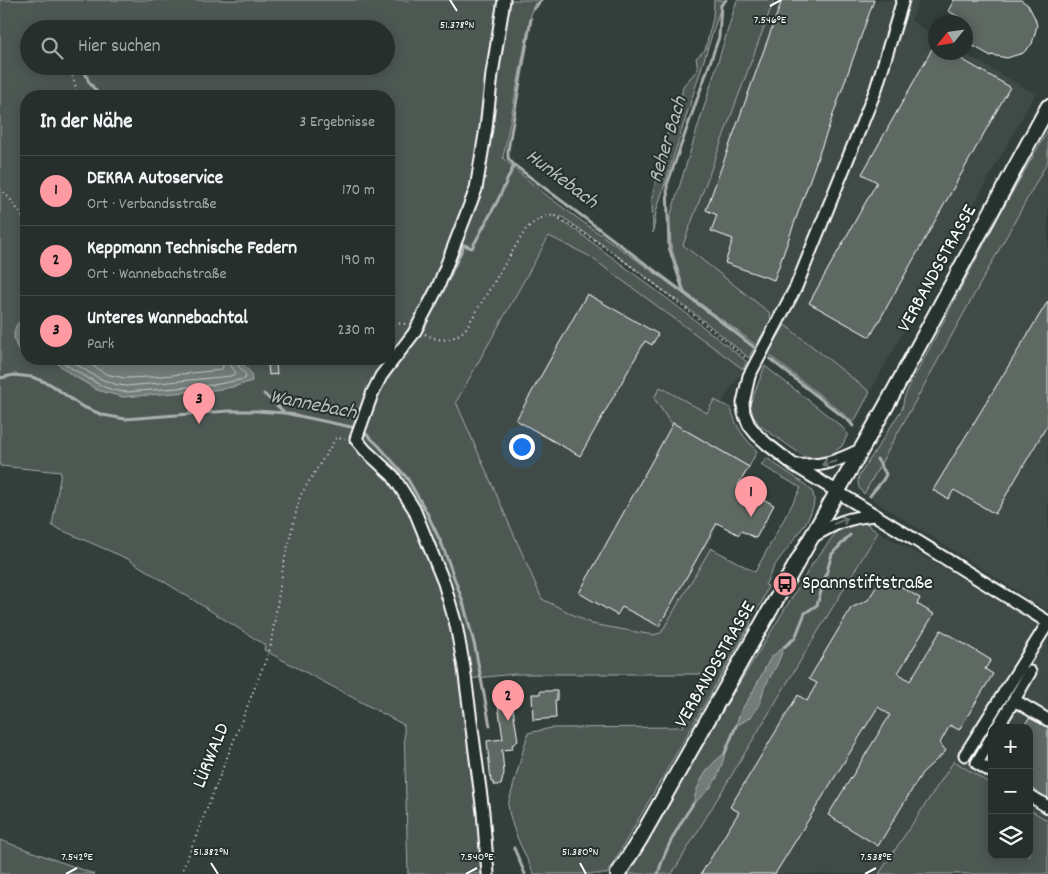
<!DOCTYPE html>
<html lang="de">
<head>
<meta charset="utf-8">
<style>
	:root { --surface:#262f2c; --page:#2e3734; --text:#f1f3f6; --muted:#a4a9a9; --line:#424a48; --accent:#ff9aa2 }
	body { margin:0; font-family:Dekko,sans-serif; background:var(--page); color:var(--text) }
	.controls { position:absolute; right:15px; bottom:15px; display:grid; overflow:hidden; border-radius:10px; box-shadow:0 2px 12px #0003 }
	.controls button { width:45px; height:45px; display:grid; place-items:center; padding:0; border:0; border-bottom:1px solid var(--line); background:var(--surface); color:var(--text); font:25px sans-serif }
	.compass { position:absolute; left:928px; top:15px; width:45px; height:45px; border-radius:50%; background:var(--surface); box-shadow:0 2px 12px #0003; rotate:240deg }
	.you { position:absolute; left:521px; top:446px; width:18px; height:18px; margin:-12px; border:4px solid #fff; border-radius:50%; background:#1a73e8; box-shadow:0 0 0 8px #1a73e833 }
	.badge { display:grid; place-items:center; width:32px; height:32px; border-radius:50%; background:var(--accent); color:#111; font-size:16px; font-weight:700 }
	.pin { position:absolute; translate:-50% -41px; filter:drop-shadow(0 1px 2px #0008) }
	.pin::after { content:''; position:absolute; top:26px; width:18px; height:15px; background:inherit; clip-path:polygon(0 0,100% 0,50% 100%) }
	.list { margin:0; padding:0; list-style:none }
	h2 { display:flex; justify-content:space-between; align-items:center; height:65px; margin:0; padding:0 20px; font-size:21px }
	h2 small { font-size:16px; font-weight:400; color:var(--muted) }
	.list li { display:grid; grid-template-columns:32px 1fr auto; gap:15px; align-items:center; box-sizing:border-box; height:70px; padding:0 20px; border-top:1px solid var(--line) }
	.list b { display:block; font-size:19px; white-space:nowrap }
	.list p { margin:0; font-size:16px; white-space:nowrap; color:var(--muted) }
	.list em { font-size:16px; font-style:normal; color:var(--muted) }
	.icon { flex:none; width:28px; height:28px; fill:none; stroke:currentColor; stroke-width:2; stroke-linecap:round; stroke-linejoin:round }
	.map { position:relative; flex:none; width:1048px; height:874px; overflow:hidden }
	.search { position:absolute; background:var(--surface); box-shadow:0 2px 12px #0003; left:20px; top:20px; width:375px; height:55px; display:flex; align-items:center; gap:12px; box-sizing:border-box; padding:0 18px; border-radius:28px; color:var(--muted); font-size:19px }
	.panel { position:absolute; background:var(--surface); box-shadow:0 2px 12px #0003; left:20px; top:90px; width:375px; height:275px; border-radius:20px }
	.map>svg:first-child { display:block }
	.built { fill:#404c47 }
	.green { fill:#4d5853; stroke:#a6aca9; fill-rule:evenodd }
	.water { fill:#737b78; stroke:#abb0ae }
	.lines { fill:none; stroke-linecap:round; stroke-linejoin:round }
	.shore { stroke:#c7cac9; stroke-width:1 }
	.stream { stroke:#abb0ae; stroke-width:3 }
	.building { fill:#5f6964; stroke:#fff }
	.minor-casing { stroke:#fff; stroke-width:15 }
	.major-casing { stroke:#fff; stroke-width:18 }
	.path { stroke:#fff; stroke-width:2; stroke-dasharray:1 4; stroke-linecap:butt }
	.minor { stroke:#26332d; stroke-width:11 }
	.major { stroke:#26332d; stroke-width:14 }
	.oneway { stroke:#727a76 }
	.ticks { fill:none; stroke:#fff; stroke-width:2 }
	.labels { text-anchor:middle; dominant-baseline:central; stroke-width:4; stroke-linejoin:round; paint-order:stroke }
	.street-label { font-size:20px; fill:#fff; stroke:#26332d }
	.poi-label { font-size:20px; fill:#fff; stroke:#26332d; text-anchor:start }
	.water-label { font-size:21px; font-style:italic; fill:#b9bdbc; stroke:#26332d }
	.ticks-label { font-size:12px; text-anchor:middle; fill:#fff; stroke:#26332d; stroke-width:4; stroke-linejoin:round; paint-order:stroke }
</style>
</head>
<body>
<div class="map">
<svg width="1048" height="874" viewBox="0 0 1048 874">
	<rect width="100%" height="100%" fill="#333f3a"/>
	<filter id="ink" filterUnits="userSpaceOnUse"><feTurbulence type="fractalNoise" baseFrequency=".02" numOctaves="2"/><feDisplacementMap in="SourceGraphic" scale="10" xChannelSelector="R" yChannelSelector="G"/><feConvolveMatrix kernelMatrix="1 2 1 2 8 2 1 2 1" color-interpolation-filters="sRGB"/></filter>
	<g filter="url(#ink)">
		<!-- built -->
		<path class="built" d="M774,0H919L911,21L935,36L936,52L964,53L1035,94L870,392L683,245Z
			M1048,161V611L864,494Z
			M550,236L589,256L743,369L722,402L731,408L734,419L741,433L758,452L708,545L711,548L662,633L653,635L592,624L542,599L456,402Z
			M878,532L971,583L1048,630V821L1029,809V728H992V785L954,761L879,874H672Z"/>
		<!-- green -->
		<path class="green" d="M0,0H537L532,9L503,158C543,196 589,226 634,258C675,287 714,317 754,348L749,358L704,321L603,245L561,216L559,220L577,231L677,306L747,362L743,369L589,256L549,236L456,402L542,599L592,624L653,635L661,633L711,548L755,572L801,488L761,465L767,458C778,467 803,481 811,490C826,508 783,551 774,567C771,573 768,579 765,585L768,586L761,604L752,614L750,625L607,874H534C524,852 511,829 508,805L528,733L551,728L682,727L704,674H514L468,679C463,630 447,585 428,539C419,517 410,494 395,475C384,462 369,454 359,440L368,410L384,376L418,330L412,329L378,374L363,406L359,426L353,438L364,451L391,477L412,510L441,583L454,626L462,668L486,874H408L404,725L264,650L265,645L128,559L52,526L61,472L0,466ZM29,29H386V66H29ZM26,96H389V359H26Z
			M714,0H723L656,212L653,233L652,198L665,137L673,125L681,120V98L683,86L698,69L696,58L705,50L713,18Z
			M737,0H774L683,245L770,313L771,320L756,345L685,292L671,246L670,217Z
			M1048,130V161L864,494C858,488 857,484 859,476L902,409L904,398L910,385L1001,212Z
			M785,325L870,392L854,422L768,354Z
			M765,366L841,426L848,434L842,446L830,455L819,459L805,457L759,425L753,415L750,404Z
			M660,387L707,413L714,400L731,408C735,426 744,438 757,451L749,467L669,421L654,398Z
			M864,522L878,532L672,874H628L720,715L813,563L837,531L849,525Z
			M954,761L992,785V855H1029V809L1048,821V874H879Z
			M0,840L94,874H0Z"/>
		<!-- water -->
		<path class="water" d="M26,318V356C10,347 10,322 26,318Z
			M53,359H238L251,373L252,381L233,387L214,390L123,397L97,390L69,373L58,364Z
			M784,647L777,665L764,688L760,703L751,717L736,726L740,712L751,695L771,657Z
			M725,753C718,781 714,786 693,804C697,783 707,766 725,753Z"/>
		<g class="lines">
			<!-- shore -->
			<path class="shore" d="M60,359C66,366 75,370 83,375C98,384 108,391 127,392L213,385L245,379L246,375L236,363V359
				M69,359C86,371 106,385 127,386L231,376L236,373L231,366L229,359
				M82,359L106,374L124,378L152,377L221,370L223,367L222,359"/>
			<!-- stream -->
			<path class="stream" d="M726,0L721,5L719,37L667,185L669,247L684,293L754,347
				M534,9L541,0
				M531,19L508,150V158L514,165L683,292
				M66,24L68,29
				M82,66L89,82L100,96
				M448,280L464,245L472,248L498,200L514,165
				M770,359L850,422L853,426
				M0,378L14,375L32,377L50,384L81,406L103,415L125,419L228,411H256L285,413L356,428
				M264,394L284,412
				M362,430L379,446L407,478L426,511L443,547L463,602L475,647L490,726
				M870,496C875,488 883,483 886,474L877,459
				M784,647L795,638L805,613L817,605L832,554L850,535
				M725,753L736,726
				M514,848L525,874
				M658,874C665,848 678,826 693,804"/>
		</g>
		<!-- building -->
		<path class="building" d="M782,0H874L774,280L725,263L733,239L711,231L717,215L706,210Z
			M954,0H1021L1028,5L1035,18L1037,26L1032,44L1023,53L1007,58L991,55V56L966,42V21L948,11Z
			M936,42V52H949L1010,87L870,337L809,303L877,182L862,174Z
			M587,294L658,334L652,345L645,341L580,456L516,420Z
			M1048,301V424L995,514L954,490L948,499L933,490Z
			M276,364L277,374L269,375L268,365Z
			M673,423L749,467L738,485L774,505L756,538L741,531L739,535L717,523L659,626L622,607L617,615L579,593Z
			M883,576L920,598L917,604L934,614L898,673L910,681L941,630L991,660L985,669L993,674L959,730L950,725L940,743L946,751L922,773L878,846L828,815L890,715L878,707L775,874H701L739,812L730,807L798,695L807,701L817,683L809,679L851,608L868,600Z
			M540,691H557V700H555L556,718L533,720L532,694H540Z
			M512,702L518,741L512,745L513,749L502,750L504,773L501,785H494L493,782H491L487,741L503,739L498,704Z
			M1029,718L1048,727V798L1029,788V728H1023Z"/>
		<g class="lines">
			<defs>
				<path id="minor" d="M903,0L876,89L796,287L749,376L743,403L744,413L749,425L757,435L767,444L794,465L1048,622
					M796,465C822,467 838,461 862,449
					M812,537C836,523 846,518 874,515
					M1014,700L1030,672
					M997,728L1014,700L1048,720
					M992,737L977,763L992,772
					M965,755L1048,623
					M1029,795L1048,807
					M488,874L483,812L464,668L456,625L444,583L414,509L393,476L365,450L356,439L372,394L381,376L414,333L438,287L476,189L486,128L492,74L504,0"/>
				<path id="major" d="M618,874L640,839L886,406L1048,107"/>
			</defs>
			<!-- minor casing -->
			<use href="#minor" class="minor-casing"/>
			<!-- major casing -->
			<use href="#major" class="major-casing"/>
			<!-- path -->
			<path class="path" d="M70,66L78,96
				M0,189L11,200L26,222
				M389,323L407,324
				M425,334C442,343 451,341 465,330L526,229C535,221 544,214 556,216C624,256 686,309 747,359
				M181,874L270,649L284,562L300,496L336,438L345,439"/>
			<!-- minor -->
			<use href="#minor" class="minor"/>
			<!-- major -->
			<use href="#major" class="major"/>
		</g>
		<!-- one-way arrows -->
		<defs><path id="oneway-shaft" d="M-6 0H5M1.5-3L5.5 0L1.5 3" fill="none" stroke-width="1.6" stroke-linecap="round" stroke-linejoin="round" transform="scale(1.25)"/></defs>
		<g class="oneway">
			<use href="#oneway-shaft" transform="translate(829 463) rotate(167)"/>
			<use href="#oneway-shaft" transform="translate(841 521) rotate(-22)"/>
		</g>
	</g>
	<!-- ticks -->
	<path class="ticks" d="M450,0L457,11M770,6L781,0M211,863L218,874M580,863L586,874M66,874L77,868M466,874L477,868M865,874L876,868"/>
	<!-- icons -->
	<defs>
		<symbol id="bus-disc" viewBox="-11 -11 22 22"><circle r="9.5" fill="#ff9aa2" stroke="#26332d"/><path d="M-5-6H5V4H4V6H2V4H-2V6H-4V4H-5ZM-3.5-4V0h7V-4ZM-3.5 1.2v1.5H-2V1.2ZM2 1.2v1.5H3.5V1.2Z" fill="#111"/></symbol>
	</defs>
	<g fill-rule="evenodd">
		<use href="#bus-disc" x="771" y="570" width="28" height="28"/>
	</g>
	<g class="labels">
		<!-- street labels -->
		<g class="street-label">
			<text transform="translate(938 269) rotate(-61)">VERBANDSSTRASSE</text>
			<text transform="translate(716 665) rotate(-60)">VERBANDSSTRASSE</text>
			<text transform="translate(212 756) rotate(-68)">LÜRWALD</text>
		</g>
		<!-- poi labels -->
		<g class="poi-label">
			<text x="802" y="584">Spannstiftstraße</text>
		</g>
		<!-- water labels -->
		<g class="water-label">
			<text transform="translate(669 140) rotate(-73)">Reher Bach</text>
			<text transform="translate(561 180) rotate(37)">Hunkebach</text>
			<text transform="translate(313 406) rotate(11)">Wannebach</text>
		</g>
	</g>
	<g class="ticks-label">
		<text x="770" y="23">7.546°E</text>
		<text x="457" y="28">51.378°N</text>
		<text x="211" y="855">51.382°N</text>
		<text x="580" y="855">51.380°N</text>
		<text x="77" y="860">7.542°E</text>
		<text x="477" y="860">7.540°E</text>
		<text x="876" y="860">7.538°E</text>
	</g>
</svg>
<div class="controls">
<button>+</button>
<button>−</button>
<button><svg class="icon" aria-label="layers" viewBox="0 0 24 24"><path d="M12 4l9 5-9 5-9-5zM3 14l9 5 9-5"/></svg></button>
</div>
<svg class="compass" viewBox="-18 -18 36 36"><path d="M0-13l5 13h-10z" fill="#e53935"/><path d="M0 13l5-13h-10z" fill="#a4a9a9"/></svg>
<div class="you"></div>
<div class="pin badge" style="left:751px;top:517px">1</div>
<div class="pin badge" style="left:508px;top:721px">2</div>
<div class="pin badge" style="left:199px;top:424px">3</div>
<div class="search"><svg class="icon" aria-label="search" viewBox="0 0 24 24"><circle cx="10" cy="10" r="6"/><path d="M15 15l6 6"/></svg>Hier suchen</div>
<section class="panel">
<h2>In der Nähe<small>3 Ergebnisse</small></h2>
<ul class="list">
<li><span class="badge">1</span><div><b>DEKRA Autoservice</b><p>Ort · Verbandsstraße</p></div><em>170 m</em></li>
<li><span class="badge">2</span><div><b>Keppmann Technische Federn</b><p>Ort · Wannebachstraße</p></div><em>190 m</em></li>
<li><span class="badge">3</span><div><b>Unteres Wannebachtal</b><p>Park</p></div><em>230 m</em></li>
</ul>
</section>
</div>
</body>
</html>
